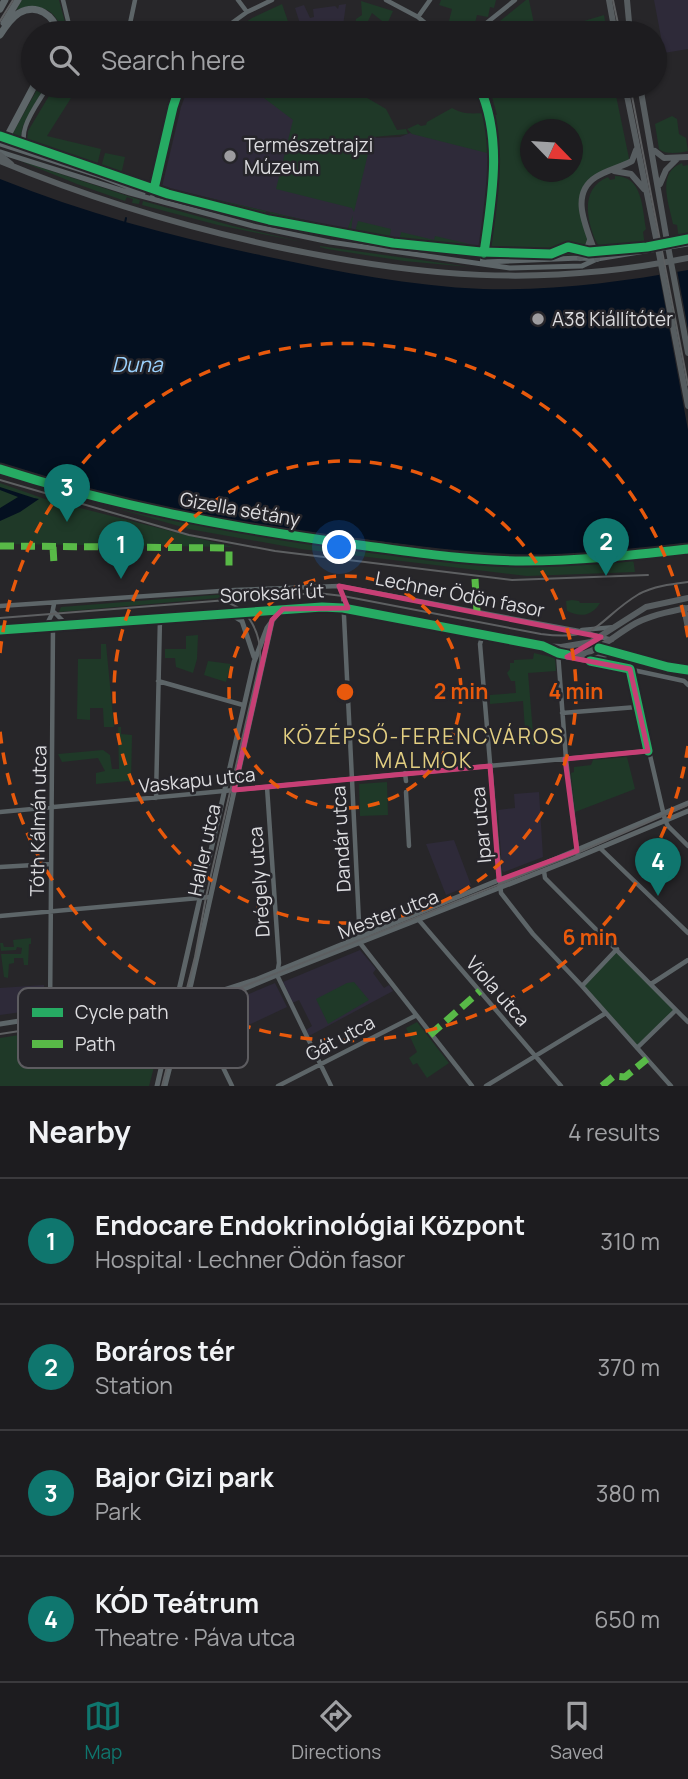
<!DOCTYPE html>
<html lang="en">
<head>
<meta charset="utf-8">
<style>
	:root { --surface:#1d1c1f; --page:#252528; --text:#f1f3f6; --muted:#a0a1a4; --line:#3b3a3d; --accent:#0f766e }
	body { margin:0; font-family:Manrope,sans-serif; background:var(--page); color:var(--text) }
	.compass { position:absolute; left:520px; top:119px; width:63px; height:63px; border-radius:50%; background:var(--surface); box-shadow:0 2px 5px #0004; rotate:115deg }
	.you { position:absolute; left:340px; top:548px; width:24px; height:24px; margin:-18px; border:5px solid #fff; border-radius:50%; background:#1a73e8; box-shadow:0 0 0 10px #1a73e833 }
	.badge { display:grid; place-items:center; width:46px; height:46px; border-radius:50%; background:var(--accent); color:#fff; font-size:23px; font-weight:700 }
	.pin { position:absolute; translate:-50% -58px; filter:drop-shadow(0 2px 4px #0008) }
	.pin::after { content:''; position:absolute; top:37px; width:24px; height:21px; background:inherit; clip-path:polygon(0 0,100% 0,50% 100%) }
	.list { margin:0; padding:0; list-style:none }
	h2 { display:flex; justify-content:space-between; align-items:center; height:91px; margin:0; padding:0 28px; font-size:30px }
	h2 small { font-size:23px; font-weight:400; color:var(--muted) }
	.list li { display:grid; grid-template-columns:46px 1fr auto; gap:21px; align-items:center; box-sizing:border-box; height:126px; padding:0 28px; border-top:2px solid var(--line) }
	.list b { display:block; font-size:26px; white-space:nowrap }
	.list p { margin:0; font-size:23px; white-space:nowrap; color:var(--muted) }
	.list em { font-size:23px; font-style:normal; color:var(--muted) }
	.icon { flex:none; width:38px; height:38px; fill:none; stroke:currentColor; stroke-width:2; stroke-linecap:round; stroke-linejoin:round }
	.map { position:relative; flex:none; width:688px; height:1086px; overflow:hidden }
	.search { position:absolute; background:var(--surface); box-shadow:0 2px 5px #0004; left:21px; right:21px; top:21px; height:77px; display:flex; align-items:center; gap:18px; box-sizing:border-box; padding:0 24px; border-radius:38px; color:var(--muted); font-size:26px }
	.sheet { height:595px; background:var(--surface) }
	nav { display:flex; justify-content:space-around; align-items:center; box-sizing:border-box; height:98px; border-top:2px solid var(--line); background:var(--surface); font-size:19px; color:var(--muted) }
	nav a { display:grid; justify-items:center; gap:4px }
	nav .on { color:var(--accent) }
	.map>svg:first-child { display:block }
	.education { fill:#2e2a39 }
	.green { fill:#1f3928; fill-rule:evenodd }
	.water { fill:#041020 }
	.pier { fill:#272629 }
	.lines { fill:none; stroke-linecap:round; stroke-linejoin:round }
	.stream { stroke:#041020; stroke-width:2 }
	.minor { stroke:#5d6568; stroke-width:4.5 }
	.tertiary { stroke:#5d6568; stroke-width:5 }
	.secondary { stroke:#575d60; stroke-width:6 }
	.primary { stroke:#5e6669; stroke-width:7 }
	.tram { stroke:#5d5f61; stroke-width:2 }
	.secondary-bridge { stroke:#575d60; stroke-width:6 }
	.quiet { stroke:#58b947; stroke-width:7; stroke-dasharray:14 7; stroke-linecap:butt }
	.cycleway-casing { stroke:#26252a; stroke-width:13 }
	.cycleway { stroke:#26ab63; stroke-width:9 }
	.marked { fill:none; stroke:#c73f75; stroke-width:5; stroke-linejoin:round }
	.ring { fill:none; stroke:#e8590c; stroke-width:3.5; stroke-dasharray:12 9 }
	.poi-dot { fill:#9d9c9f; stroke:#26252a; stroke-width:2.5 }
	.labels { text-anchor:middle; dominant-baseline:central; stroke-width:5; stroke-linejoin:round; paint-order:stroke }
	.poi-label { font-size:19px; fill:#dcdcdf; stroke:#26252a; text-anchor:start }
	.street-label { font-size:19px; fill:#dcdcdf; stroke:#26252a }
	.water-label { font-size:21px; font-style:italic; fill:#9bd2fe; stroke:#26252a }
	.neighbourhood-label { font-size:21px; letter-spacing:2px; fill:#e2ce81; stroke:#26252a }
	.key { fill:#26252a; stroke:#5d5c60; stroke-width:2 }
	.key-label { font-size:19px; fill:#dcdcdf }
	.centre { fill:#e8590c; stroke:#26252a; stroke-width:3.5 }
	.ring-label { font-size:21px; text-anchor:middle; font-weight:bold; fill:#e8590c; stroke:#26252a; stroke-width:5; stroke-linejoin:round; paint-order:stroke }
</style>
</head>
<body>
<div class="map">
<svg width="688" height="1086" viewBox="0 0 688 1086">
	<rect width="100%" height="100%" fill="#272629"/>
	<!-- education -->
	<path class="education" d="M654,0H688V49L664,53Z
		M346,4L342,33H303L295,8L304,5L310,18L314,17L313,9L335,6L338,9L339,5Z
		M189,86H254L260,95L377,138L400,137L410,133L490,152V168L480,251L399,242L162,187L181,107Z
		M539,792L543,857L504,872L502,870L498,810L515,808L514,794Z
		M454,840L471,885L446,895L426,844Z
		M360,950L376,969L373,973L384,988L389,985L393,991L309,1036L306,1030L312,1026L299,1000L292,1003L283,982Z
		M275,983L287,1007L221,1038L220,1036L219,1039L214,1042L202,1019L204,1013Z
		M44,985V1009L0,1015V988Z"/>
	<!-- green -->
	<path class="green" d="M22,0H59L68,33H62C57,8 38,3 16,10Z
		M441,0H496L494,8L490,7L488,17L477,15L474,27L449,21L452,9L439,5Z
		M526,0H529L536,33H485Z
		M361,1L393,11L384,31L379,28L382,21L372,13L362,33H354L356,19L362,15Z
		M282,4L292,33H230L252,18Z
		M604,15L607,33H586L584,21Z
		M39,86H45L23,126L20,140L10,138Z
		M55,86H64L63,90L68,91L70,86L78,87L47,136L101,149L97,166C88,168 35,150 27,141L28,131Z
		M254,86H347L386,109L397,130L406,129L408,134L372,137L354,212L352,208L276,189L293,120L260,95Z
		M489,86H557C566,89 596,86 609,86L608,91L610,86L612,90L614,86L630,163C583,181 576,188 590,239L580,254L575,255L480,254L491,154L412,134L407,129L418,124L421,126L426,125L427,122L452,108C469,118 480,110 497,115ZM530,130H572V172H530Z
		M672,116L677,119L679,134L686,138L688,151C679,153 666,155 659,149L655,124Z
		M105,153L125,157L121,175L101,167Z
		M18,160L140,200L139,204L132,203L133,199L127,197L125,201L77,184Z
		M682,163L683,166L688,165V237L679,239L677,225L673,224C669,203 656,173 682,163Z
		M615,176C643,176 642,208 646,229L643,232L645,246C633,246 612,254 601,247C595,243 593,234 591,228C585,207 586,186 608,177L610,180L615,179Z
		M162,187L266,211L264,219L268,220L270,212L347,230L353,215L351,231H355L358,221L391,229L388,247L307,233L309,228L316,230L317,228L290,224L289,229L214,211L215,206L202,203L200,207L165,197L159,192H161Z
		M143,201L233,226L302,242L218,225L142,205Z
		M401,232L434,240L435,236L478,246L474,256L402,249L403,243L399,242Z
		M320,246L470,267L404,261L327,249L320,247Z
		M0,471C122,510 247,533 374,548C425,555 476,564 527,563C562,563 598,560 633,558L635,572L527,576L301,549L189,529L0,475Z
		M0,483L45,499L233,547L0,544Z
		M265,591V594L59,612L61,607Z
		M572,600L579,601L580,603H600C591,617 580,617 567,611L566,601Z
		M198,635L197,659L193,673L176,667L175,658H165V649H186V636Z
		M101,644H106L114,727H104L103,708H90V720L77,719L78,659H101Z
		M534,653L555,658L556,671L528,673L534,745H526L523,701L490,704V695L516,693L515,681H511L507,673L510,669V663H514V660L533,659Z
		M208,661L231,664L226,682L204,675Z
		M118,727H121V734L132,735L131,783L128,781L96,784V773L105,771L98,758L62,762L58,754L103,750L110,755L112,769H119Z
		M627,757L635,789L575,812L571,773L574,772V767L591,765L593,760Z
		M387,782L388,815L360,816L359,784Z
		M31,938V944H29L28,965H24L23,958H14V963L9,964L8,978L4,977L1,954H21L22,948L17,947L16,950L1,951L0,943H3L4,947H14L13,940Z
		M617,949L676,1009L637,1048L582,986Z
		M354,982L369,1000L328,1024L316,999L347,983Z
		M121,1019C130,1038 139,1043 159,1048L149,1086H0V1038Z
		M417,1022L449,1063L427,1078L417,1063L413,1065L409,1058L417,1052L406,1028Z"/>
	<!-- water -->
	<path class="water" d="M0,179C87,214 177,238 269,257C340,272 410,286 483,289C552,291 621,282 688,270V543C646,547 603,554 561,555C496,556 434,548 370,540C240,524 124,503 0,463Z
		M0,487L34,498L39,499L20,512L0,521V508L18,497L0,490Z"/>
	<!-- pier -->
	<path class="pier" d="M679,268L677,270L688,329V430L659,273L656,272Z"/>
	<g class="lines">
		<!-- stream -->
		<path class="stream" d="M125,223L126,218"/>
		<!-- minor -->
		<path class="minor" d="M63,0L71,33
			M238,0L247,12
			M386,0L418,17L437,33
			M418,17L430,0
			M128,33L135,0
			M218,33L247,12L272,0
			M474,33L515,0
			M122,86L175,97
			M479,86L489,112L494,147
			M30,152C11,135 39,103 48,86
			M152,198L173,107L180,86
			M482,263L494,153
			M339,586L343,596L360,943L472,1086
			M0,606L235,590L339,586L579,631L612,640
			M54,612L66,624
			M46,626L52,614L54,604
			M582,630L615,627
			M483,634L480,644L501,893L533,934L582,986L671,1086
			M558,653L566,759L578,857
			M591,661L684,681L688,685
			M630,669L665,820L668,826L688,846
			M158,681L243,705
			M562,713L637,707
			M405,773L406,781
			M267,787L279,963L277,975L331,1086
			M406,792L409,846
			M156,798L160,618
			M0,812L648,751
			M600,848L688,933
			M0,867L51,864
			M544,871L545,878L688,1022
			M0,916L210,897
			M418,919L561,1086
			M651,984L688,960
			M582,986L617,949
			M193,1013L203,1026L232,1086
			M50,1016L53,626
			M637,1048L676,1010
			M278,1086L415,1016
			M486,1086L606,1013"/>
		<!-- tertiary -->
		<path class="tertiary" d="M0,138L8,135
			M0,144L97,175L143,193
			M0,152L130,193L253,226L330,242L510,268L582,266L597,259
			M485,262L580,258L597,259L688,244
			M232,615L242,621L254,657
			M107,1010L117,1011L138,1019L172,1018L193,1013L215,1001L277,975L573,859L688,811
			M0,1024L128,1004L196,999L255,980L499,880L503,881L688,803
			M157,1086L254,662L267,628L280,610
			M165,1086L191,984L272,622"/>
		<!-- secondary -->
		<path class="secondary" d="M609,0L615,33
			M627,0L630,33
			M625,86L657,243
			M640,86L667,241
			M655,151L664,158L688,157
			M0,155L11,164
			M0,161C91,199 177,225 273,246C419,277 540,288 688,258
			M614,171L631,174L644,189
			M660,184L666,170L677,159
			M580,258L586,252L590,240
			M597,259C591,235 566,196 596,177C607,170 621,167 632,161L636,150
			M684,608L688,628
			M0,630L322,607L343,608L543,646L561,647L591,642L646,607L688,598
			M548,648C587,668 605,640 636,623C652,615 671,611 688,608
			M598,648L668,667L688,670
			M573,657L590,661L609,653"/>
		<!-- primary -->
		<path class="primary" d="M0,9L5,0
			M4,23L18,0
			M0,35C5,27 11,18 19,13C37,3 54,15 58,33
			M8,135L34,86"/>
		<!-- tram -->
		<path class="tram" d="M613,0L620,33
			M0,21L13,0
			M630,86L688,385
			M0,480L189,535L275,551L512,580L648,575
			M0,618L317,593L343,596L541,634C601,642 596,620 639,594C654,586 672,584 688,582
			M0,1034L202,1003L575,854L688,805
			M162,1086L195,957L206,897L260,661C262,636 250,607 224,602"/>
		<!-- secondary-bridge -->
		<path class="secondary-bridge" d="M667,241L688,353
			M657,243L688,406"/>
		<!-- quiet -->
		<path class="quiet" d="M0,546L225,548L229,550V569
			M53,547L54,564
			M475,579L477,612
			M430,1035L480,991
			M602,1086L614,1076L625,1077L647,1059"/>
		<defs>
			<path id="cycleway" d="M479,86C503,138 492,197 484,253
				M0,136L168,194L269,220L393,243L481,252L551,254L568,247L589,252L647,247L688,239
				M154,189L173,107L180,86
				M0,469C118,507 237,529 359,545C414,552 468,561 523,561C579,561 633,555 688,549
				M0,630L322,607L343,608L543,646L558,653L568,655
				M599,648L668,667L688,670
				M590,661L630,669L648,751"/>
		</defs>
		<!-- cycleway casing -->
		<use href="#cycleway" class="cycleway-casing"/>
		<!-- cycleway -->
		<use href="#cycleway" class="cycleway"/>
	</g>
	<!-- marked area -->
	<path class="marked" d="M339,586L601,637L567,657L630,669L648,751L565,759L577,851L499,880L490,766L234,790L272,620L283,609L348,608Z"/>
	<!-- distance rings -->
	<g class="ring">
		<circle cx="345" cy="692" r="116"/>
		<circle cx="345" cy="692" r="231"/>
		<path d="M688 746A347 347 0 0 1 0 731M0 653A347 347 0 0 1 688 638"/>
	</g>
	<!-- markers -->
	<g class="poi-dot">
		<circle cx="230" cy="156" r="7"/>
		<circle cx="538" cy="319" r="7"/>
	</g>
	<g class="labels">
		<!-- poi labels -->
		<g class="poi-label">
			<text x="244" y="145">Természetrajzi<tspan x="244" dy="22">Múzeum</tspan></text>
			<text x="552" y="319">A38 Kiállítótér</text>
		</g>
		<!-- street labels -->
		<g class="street-label">
			<text transform="translate(240 509) rotate(10)">Gizella sétány</text>
			<text transform="translate(272 593) rotate(-3)">Soroksári út</text>
			<text transform="translate(460 594) rotate(11)">Lechner Ödön fasor</text>
			<text transform="translate(197 780) rotate(-6)">Vaskapu utca</text>
			<text transform="translate(38 821) rotate(-89)">Tóth Kálmán utca</text>
			<text transform="translate(481 825) rotate(-95)">Ipar utca</text>
			<text transform="translate(341 839) rotate(-93)">Dandár utca</text>
			<text transform="translate(204 850) rotate(-78)">Haller utca</text>
			<text transform="translate(259 882) rotate(-94)">Drégely utca</text>
			<text transform="translate(388 914) rotate(-21)">Mester utca</text>
			<text transform="translate(498 991) rotate(49)">Viola utca</text>
			<text transform="translate(340 1038) rotate(-28)">Gát utca</text>
		</g>
		<!-- water labels -->
		<g class="water-label">
			<text x="137" y="364">Duna</text>
		</g>
		<!-- neighbourhood labels -->
		<g class="neighbourhood-label">
			<text x="424" y="736">KÖZÉPSŐ-FERENCVÁROS<tspan x="424" dy="24">MALMOK</tspan></text>
		</g>
	</g>
	<!-- legend -->
	<rect x="18" y="988" width="230" height="80" rx="10" class="key"/>
	<rect x="32" y="1008" width="31" height="9" fill="#26ab63"/>
	<rect x="32" y="1040" width="31" height="8" fill="#58b947"/>
	<g class="key-label">
		<text x="75" y="1019">Cycle path</text>
		<text x="75" y="1051">Path</text>
	</g>
	<circle cx="345" cy="692" r="10" class="centre"/>
	<g class="ring-label">
		<text x="461" y="699">2 min</text>
		<text x="576" y="699">4 min</text>
		<text x="590" y="945">6 min</text>
	</g>
</svg>
<svg class="compass" viewBox="-18 -18 36 36"><path d="M0-13l5 13h-10z" fill="#e53935"/><path d="M0 13l5-13h-10z" fill="#a0a1a4"/></svg>
<div class="you"></div>
<div class="pin badge" style="left:121px;top:579px">1</div>
<div class="pin badge" style="left:606px;top:576px">2</div>
<div class="pin badge" style="left:67px;top:522px">3</div>
<div class="pin badge" style="left:658px;top:896px">4</div>
<div class="search"><svg class="icon" aria-label="search" viewBox="0 0 24 24"><circle cx="10" cy="10" r="6"/><path d="M15 15l6 6"/></svg>Search here</div>
</div>
<section class="sheet">
<h2>Nearby<small>4 results</small></h2>
<ul class="list">
<li><span class="badge">1</span><div><b>Endocare Endokrinológiai Központ</b><p>Hospital · Lechner Ödön fasor</p></div><em>310 m</em></li>
<li><span class="badge">2</span><div><b>Boráros tér</b><p>Station</p></div><em>370 m</em></li>
<li><span class="badge">3</span><div><b>Bajor Gizi park</b><p>Park</p></div><em>380 m</em></li>
<li><span class="badge">4</span><div><b>KÓD Teátrum</b><p>Theatre · Páva utca</p></div><em>650 m</em></li>
</ul>
</section>
<nav>
<a class="on"><svg class="icon" aria-label="map" viewBox="0 0 24 24"><path d="M3 6l6-2 6 2 6-2v14l-6 2-6-2-6 2zM9 4v14M15 6v14"/></svg>Map</a>
<a><svg class="icon" aria-label="directions" viewBox="0 0 24 24"><path d="M12 3l9 9-9 9-9-9zM9 14v-3h6M13 9l2 2-2 2"/></svg>Directions</a>
<a><svg class="icon" aria-label="saved" viewBox="0 0 24 24"><path d="M7 4h10v16l-5-4-5 4z"/></svg>Saved</a>
</nav>
</body>
</html>
